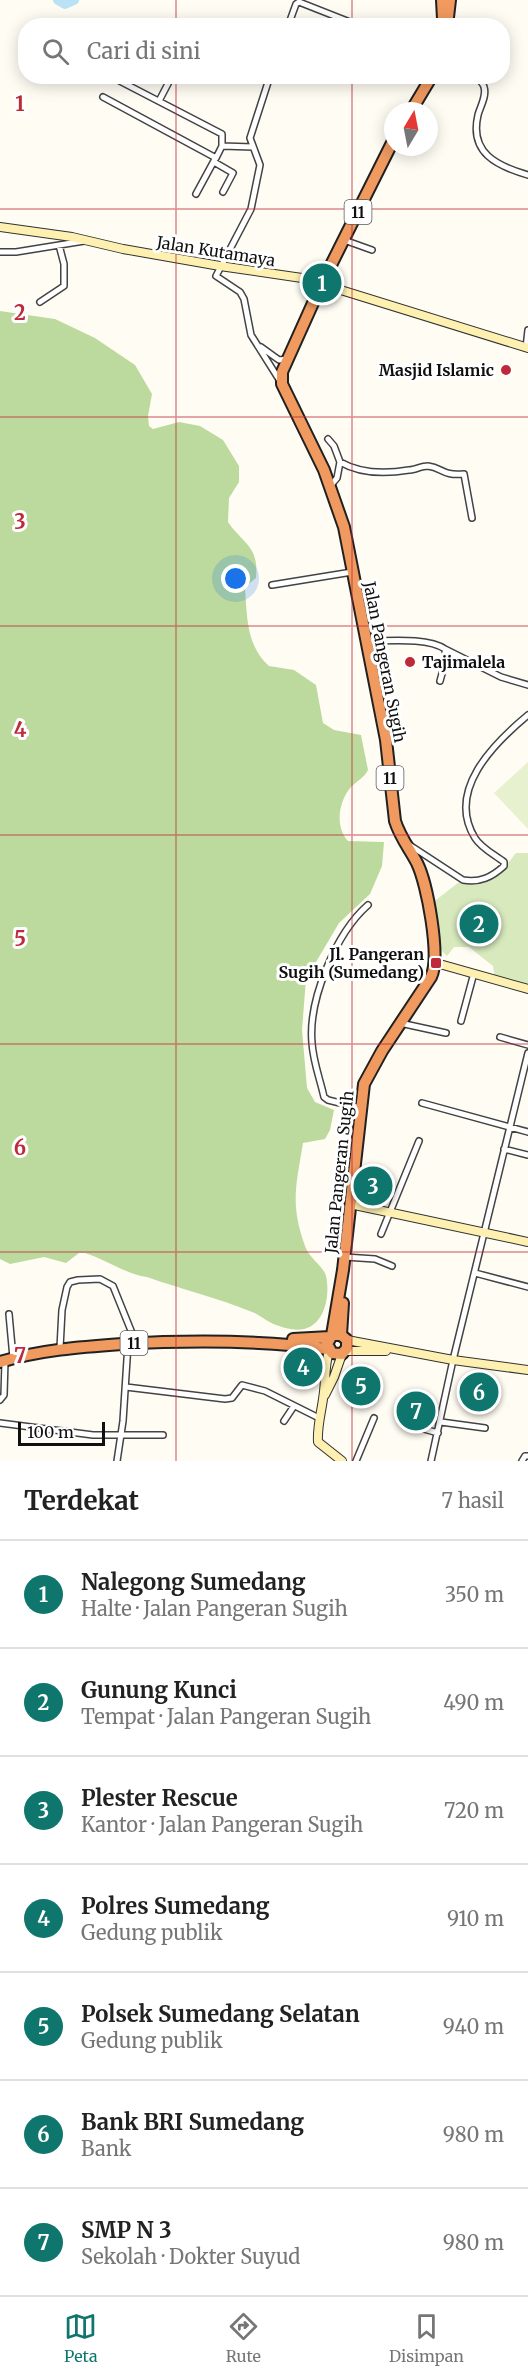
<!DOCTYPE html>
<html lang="id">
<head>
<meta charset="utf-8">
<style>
	:root { --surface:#fff; --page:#f6f6f6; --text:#222; --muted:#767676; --line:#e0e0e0; --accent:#0f766e }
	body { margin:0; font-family:Merriweather,serif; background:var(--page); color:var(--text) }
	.compass { position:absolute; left:384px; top:102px; width:54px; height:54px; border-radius:50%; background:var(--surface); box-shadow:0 3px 15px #0003; rotate:10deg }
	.scale { position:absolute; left:18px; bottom:15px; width:87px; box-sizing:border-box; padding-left:6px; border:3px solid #101010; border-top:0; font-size:16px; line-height:21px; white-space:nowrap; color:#101010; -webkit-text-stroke:4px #fff; paint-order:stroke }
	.you { position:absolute; left:236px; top:579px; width:21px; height:21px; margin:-15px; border:4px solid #fff; border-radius:50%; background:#1a73e8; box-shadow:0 0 0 9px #1a73e833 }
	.badge { display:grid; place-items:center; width:39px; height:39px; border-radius:50%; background:var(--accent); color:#fff; font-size:20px; font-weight:700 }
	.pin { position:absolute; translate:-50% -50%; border:3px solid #fff; box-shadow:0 2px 6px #0006 }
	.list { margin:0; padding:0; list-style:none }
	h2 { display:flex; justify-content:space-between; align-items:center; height:78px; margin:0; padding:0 24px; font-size:26px }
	h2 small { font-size:20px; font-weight:400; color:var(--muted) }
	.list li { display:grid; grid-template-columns:39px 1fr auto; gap:18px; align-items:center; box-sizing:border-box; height:108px; padding:0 24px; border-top:2px solid var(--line) }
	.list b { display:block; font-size:22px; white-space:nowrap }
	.list p { margin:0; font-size:20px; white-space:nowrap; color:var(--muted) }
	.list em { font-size:20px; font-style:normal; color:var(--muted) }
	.icon { flex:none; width:33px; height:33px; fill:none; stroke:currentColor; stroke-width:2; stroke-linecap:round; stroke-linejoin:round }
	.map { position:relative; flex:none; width:528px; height:1461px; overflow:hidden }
	.search { position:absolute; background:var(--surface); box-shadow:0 3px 15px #0003; left:18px; right:18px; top:18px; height:66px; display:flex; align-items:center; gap:15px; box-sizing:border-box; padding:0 21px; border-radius:24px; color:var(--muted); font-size:22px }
	.sheet { height:834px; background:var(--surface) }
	nav { display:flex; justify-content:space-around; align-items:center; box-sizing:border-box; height:84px; border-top:2px solid var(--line); background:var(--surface); font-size:16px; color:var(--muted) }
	nav a { display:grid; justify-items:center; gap:3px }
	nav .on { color:var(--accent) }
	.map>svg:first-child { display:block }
	.green { fill:#d7e9bd }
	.forest { fill:#bcda9d }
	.pitch { fill:#e7f1cf }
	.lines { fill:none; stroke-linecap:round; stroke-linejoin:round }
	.river { stroke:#bae2f5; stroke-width:10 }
	.street-casing { stroke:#434343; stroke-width:8 }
	.secondary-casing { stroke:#323232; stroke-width:10 }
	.highway-casing { stroke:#212121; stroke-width:14 }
	.street { stroke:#fff; stroke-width:5 }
	.secondary { stroke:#fdf0b1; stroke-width:8 }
	.highway { stroke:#f09a60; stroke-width:10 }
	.grid { fill:none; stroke:#be2a3a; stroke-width:1.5; stroke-opacity:0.55 }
	.poi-dot { fill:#be2a3a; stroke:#fff; stroke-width:2 }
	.labels { text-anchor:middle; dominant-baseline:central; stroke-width:6; stroke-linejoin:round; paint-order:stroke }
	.shield { fill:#fff; stroke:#585858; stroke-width:1.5 }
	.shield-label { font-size:15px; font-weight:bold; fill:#101010 }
	.street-label { font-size:16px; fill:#101010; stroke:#fff }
	.poi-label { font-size:16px; font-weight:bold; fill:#101010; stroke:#fff; text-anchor:end }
	.grid-label { font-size:20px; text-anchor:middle; font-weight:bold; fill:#be2a3a; stroke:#fff; stroke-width:6; stroke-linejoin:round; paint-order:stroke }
</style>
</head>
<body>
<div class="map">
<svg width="528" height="1461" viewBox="0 0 528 1461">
	<rect width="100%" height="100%" fill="#fffcf4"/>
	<!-- green -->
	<path class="green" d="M516,853H528V989L495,979L493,966L469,947H454L447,956L431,941L427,907L463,879L490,875L505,867Z"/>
	<!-- forest -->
	<path class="forest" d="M0,311L55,319L95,338L135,365L152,394L148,416L149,426L153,429L179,422L200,426L223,440L239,466V482L229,498L228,522C244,545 259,546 256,578L245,587C247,615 246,646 269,666L294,670L316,685L323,723L334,730L361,735L368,770C364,778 357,781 351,787C338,802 335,827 348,841L384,842L382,866L370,894L339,923L306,979L302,1030L307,1088L315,1102L334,1110L330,1130L325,1139L303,1143C296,1186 290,1204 305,1246C309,1258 324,1267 326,1276C330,1293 326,1321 307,1328C299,1332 284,1328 276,1325C267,1322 260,1315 252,1312C218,1298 181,1289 147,1277C125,1274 107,1260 85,1253H79L66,1263L44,1257L10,1264L0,1259Z"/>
	<!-- pitch -->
	<path class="pitch" d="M528,762V829L494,793Z"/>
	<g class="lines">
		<!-- river -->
		<path class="river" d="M58,0L65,4L74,0"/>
		<defs>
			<path id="street" d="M288,26L296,4L299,2L360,26
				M270,76L250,138L260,165L251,209L216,276L240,292L244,299L251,335L280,381
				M476,76C479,80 483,83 484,87C487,96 480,107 478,115C469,153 497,166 528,175
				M114,78L222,134V146L253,147
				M103,97L216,158L222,146
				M159,101L172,76
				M214,162L233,173L223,192
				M196,194L215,159
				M344,240L372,250
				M0,252H16L84,241
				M40,302L64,286V264L59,245
				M261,347L279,360L287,359
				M526,348L528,330
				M328,439L334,446L340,462
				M331,485L337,478L340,462C361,474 386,474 409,470C415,470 421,466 428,466C443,468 442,476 464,474L472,518
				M272,585L352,572
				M367,641C388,641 428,637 445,649L446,659L440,681
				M445,649L501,677L528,685
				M408,844L463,880C480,883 492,877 504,866V862C495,855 481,848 475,838C446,791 493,744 528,715
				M461,1021L474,973
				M400,1023L446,1033
				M500,1037L528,1045
				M422,1103L528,1132
				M360,1108L328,1100L324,1097C320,1079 313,1061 312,1043C308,1000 336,933 368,905
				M504,1149L528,1155
				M381,1234L419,1141
				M345,1257L375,1259L392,1266
				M475,1273L528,1287
				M9,1314L13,1358
				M60,1348L62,1310L67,1287L70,1282L78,1280L100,1279L113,1286L136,1343
				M126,1387L225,1399L232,1398L242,1385L265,1391L319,1418
				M0,1400L4,1395L5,1361
				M284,1421L294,1406
				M441,1422L485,1428
				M0,1423L93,1435H163
				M410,1425L438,1433
				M117,1461L123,1421L128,1344
				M356,1461L374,1418
				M431,1461L453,1360L528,1053
				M522,1461L525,1456H528"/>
			<path id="secondary" d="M0,227L72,237L123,249L220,266L302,278L528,348
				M436,963L528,989
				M350,1204L528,1242
				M347,1340L453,1360L528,1370
				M329,1350C324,1370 326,1381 323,1399C321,1414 317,1427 318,1442L342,1461
				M346,1351H386
				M325,1395L334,1377L342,1354"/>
			<path id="highway" d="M442,0L443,19
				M447,26L450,0
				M411,111L432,76
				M332,1335H341L347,1340V1348L342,1354L332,1353L327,1344L332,1335L343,1270L364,1084L382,1051L431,977C441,957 427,883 417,863C409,848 400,837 395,821L386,740L344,527L324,470L282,384V372L322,283L393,141
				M341,1335L343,1303
				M293,1339L330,1337
				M0,1362C40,1350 80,1347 122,1344C191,1340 259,1340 328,1349"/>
		</defs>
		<!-- street casing -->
		<use href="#street" class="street-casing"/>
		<!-- secondary casing -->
		<use href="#secondary" class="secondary-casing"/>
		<!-- highway casing -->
		<use href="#highway" class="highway-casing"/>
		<!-- street -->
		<use href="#street" class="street"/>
		<!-- secondary -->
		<use href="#secondary" class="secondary"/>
		<!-- highway -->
		<use href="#highway" class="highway"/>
	</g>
	<!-- grid -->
	<path class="grid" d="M176,0V26M352,0V26M176,76V1461M352,76V1461M0,209H528M0,417H528M0,626H528M0,835H528M0,1044H528M0,1252H528"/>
	<!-- markers -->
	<g class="poi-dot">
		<circle cx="506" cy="370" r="6"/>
		<circle cx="410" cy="662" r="6"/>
		<rect x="430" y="957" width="12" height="12" rx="3"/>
	</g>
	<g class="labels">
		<!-- shield labels -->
		<g class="shield">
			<rect x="344.5" y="200" width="27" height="24" rx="4.5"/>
			<rect x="376.5" y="766" width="27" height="24" rx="4.5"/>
			<rect x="120.5" y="1331" width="27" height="24" rx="4.5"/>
		</g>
		<g class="shield-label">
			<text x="358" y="212">11</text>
			<text x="390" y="778">11</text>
			<text x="134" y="1343">11</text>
		</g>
		<!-- street labels -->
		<g class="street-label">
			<text transform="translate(216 251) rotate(9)">Jalan Kutamaya</text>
			<text transform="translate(385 662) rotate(79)">Jalan Pangeran Sugih</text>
			<text transform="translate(339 1172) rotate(-84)">Jalan Pangeran Sugih</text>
		</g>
		<!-- poi labels -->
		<g class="poi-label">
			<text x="494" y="370">Masjid Islamic</text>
			<text x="422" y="662" text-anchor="start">Tajimalela</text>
			<text x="424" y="954">Jl. Pangeran<tspan x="424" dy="18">Sugih (Sumedang)</tspan></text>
		</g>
	</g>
	<g class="grid-label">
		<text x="20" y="111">1</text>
		<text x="20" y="320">2</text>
		<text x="20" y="529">3</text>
		<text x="20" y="737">4</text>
		<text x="20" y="946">5</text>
		<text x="20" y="1155">6</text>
		<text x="20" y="1363">7</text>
	</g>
</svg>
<svg class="compass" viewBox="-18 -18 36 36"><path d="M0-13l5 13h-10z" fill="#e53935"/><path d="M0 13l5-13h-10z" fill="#767676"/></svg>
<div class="scale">100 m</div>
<div class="you"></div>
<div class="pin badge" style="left:322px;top:283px">1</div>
<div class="pin badge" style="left:479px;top:924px">2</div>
<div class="pin badge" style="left:373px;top:1186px">3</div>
<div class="pin badge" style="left:303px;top:1367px">4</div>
<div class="pin badge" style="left:361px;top:1386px">5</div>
<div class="pin badge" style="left:479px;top:1392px">6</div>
<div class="pin badge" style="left:416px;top:1411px">7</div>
<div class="search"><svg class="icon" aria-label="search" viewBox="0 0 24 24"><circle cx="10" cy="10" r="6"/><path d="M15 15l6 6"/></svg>Cari di sini</div>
</div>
<section class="sheet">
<h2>Terdekat<small>7 hasil</small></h2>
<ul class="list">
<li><span class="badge">1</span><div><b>Nalegong Sumedang</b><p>Halte · Jalan Pangeran Sugih</p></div><em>350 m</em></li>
<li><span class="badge">2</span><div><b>Gunung Kunci</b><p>Tempat · Jalan Pangeran Sugih</p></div><em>490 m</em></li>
<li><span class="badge">3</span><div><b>Plester Rescue</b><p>Kantor · Jalan Pangeran Sugih</p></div><em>720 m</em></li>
<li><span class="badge">4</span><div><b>Polres Sumedang</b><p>Gedung publik</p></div><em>910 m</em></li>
<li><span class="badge">5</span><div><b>Polsek Sumedang Selatan</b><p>Gedung publik</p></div><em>940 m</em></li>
<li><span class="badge">6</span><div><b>Bank BRI Sumedang</b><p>Bank</p></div><em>980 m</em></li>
<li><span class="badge">7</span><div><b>SMP N 3</b><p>Sekolah · Dokter Suyud</p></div><em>980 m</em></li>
</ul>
</section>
<nav>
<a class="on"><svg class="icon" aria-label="map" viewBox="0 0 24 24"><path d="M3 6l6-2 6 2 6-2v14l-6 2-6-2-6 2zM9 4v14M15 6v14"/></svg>Peta</a>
<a><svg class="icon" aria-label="directions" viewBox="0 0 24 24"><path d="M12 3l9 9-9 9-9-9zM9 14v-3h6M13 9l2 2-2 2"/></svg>Rute</a>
<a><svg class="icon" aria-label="saved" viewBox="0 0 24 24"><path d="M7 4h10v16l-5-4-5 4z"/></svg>Disimpan</a>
</nav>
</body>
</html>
